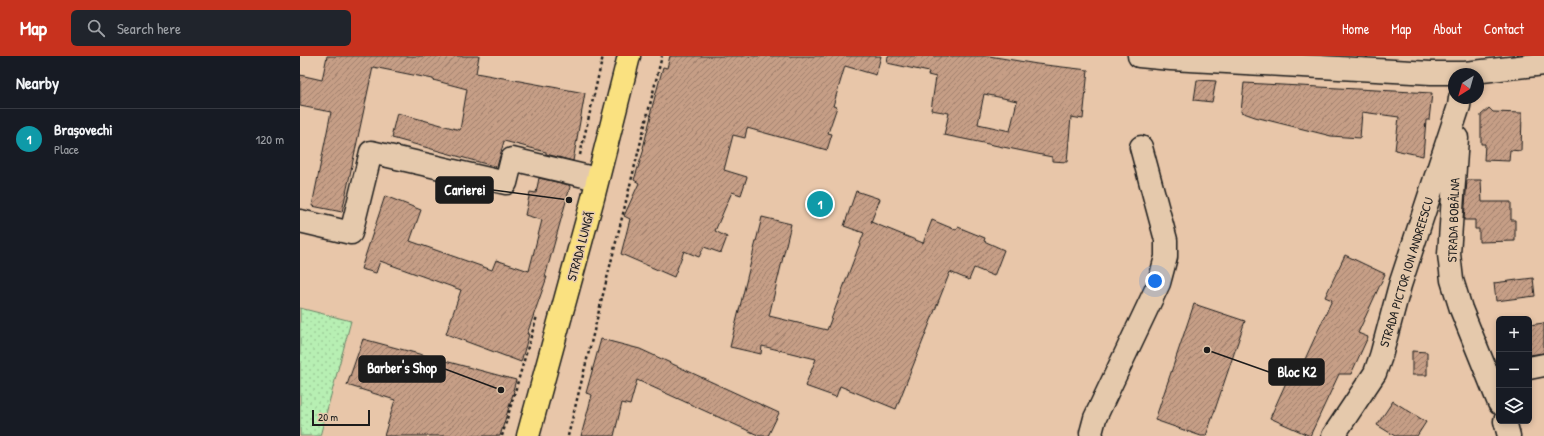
<!DOCTYPE html>
<html lang="en">
<head>
<meta charset="utf-8">
<style>
	:root { --surface:#171b24; --page:#20242c; --text:#f1f3f6; --muted:#9ea1a6; --line:#363941; --accent:#c8321e }
	body { margin:0; font-family:"Patrick Hand",sans-serif; background:var(--page); color:var(--text) }
	.controls { position:absolute; right:12px; bottom:12px; display:grid; overflow:hidden; border-radius:6px; box-shadow:0 2px 6px #0003 }
	.controls button { width:36px; height:36px; display:grid; place-items:center; padding:0; border:0; border-bottom:1px solid var(--line); background:var(--surface); color:var(--text); font:20px sans-serif }
	.compass { position:absolute; left:1148px; top:12px; width:36px; height:36px; border-radius:50%; background:var(--surface); box-shadow:0 2px 6px #0003; rotate:217deg }
	.scale { position:absolute; left:12px; bottom:10px; width:58px; box-sizing:border-box; padding-left:4px; border:2px solid #1c1c1c; border-top:0; font-size:11px; line-height:14px; white-space:nowrap; color:#1c1c1c; -webkit-text-stroke:3px #e5c9ac; paint-order:stroke }
	.you { position:absolute; left:855px; top:225px; width:14px; height:14px; margin:-10px; border:3px solid #fff; border-radius:50%; background:#1a73e8; box-shadow:0 0 0 6px #1a73e833 }
	.badge { display:grid; place-items:center; width:26px; height:26px; border-radius:50%; background:var(--accent); color:#fff; font-size:13px; font-weight:700 }
	.pin { position:absolute; translate:-50% -50%; border:2px solid #fff; box-shadow:0 1px 4px #0006 }
	.list { margin:0; padding:0; list-style:none }
	h2 { display:flex; justify-content:space-between; align-items:center; height:52px; margin:0; padding:0 16px; font-size:17px }
	h2 small { font-size:13px; font-weight:400; color:var(--muted) }
	.list li { display:grid; grid-template-columns:26px 1fr auto; gap:12px; align-items:center; box-sizing:border-box; height:60px; padding:0 16px; border-top:1px solid var(--line) }
	.list b { display:block; font-size:15px; white-space:nowrap }
	.list p { margin:0; font-size:13px; white-space:nowrap; color:var(--muted) }
	.list em { font-size:13px; font-style:normal; color:var(--muted) }
	.icon { flex:none; width:22px; height:22px; fill:none; stroke:currentColor; stroke-width:2; stroke-linecap:round; stroke-linejoin:round }
	.map { position:relative; flex:none; width:1244px; height:380px; overflow:hidden }
	header { display:flex; align-items:center; gap:24px; box-sizing:border-box; height:56px; padding:0 20px; background:var(--accent); color:#fff }
	header strong { font-size:19px }
	nav { display:flex; gap:22px; margin-inline-start:auto; font-size:14px }
	.search { width:280px; height:36px; background:var(--page); display:flex; align-items:center; gap:10px; box-sizing:border-box; padding:0 14px; border-radius:6px; color:var(--muted); font-size:15px }
	main { display:flex }
	aside { flex:1; background:var(--surface) }
	.map>svg:first-child { display:block }
	.grass { fill:url(#grass-dots); stroke:#6a8668 }
	.building { fill:url(#building-hatch); stroke:#1c1c1c; fill-rule:evenodd }
	.lines { fill:none; stroke-linecap:round; stroke-linejoin:round }
	.minor-casing { stroke:#1c1c1c; stroke-width:25 }
	.major-casing { stroke:#1c1c1c; stroke-width:25 }
	.path { stroke:#1c1c1c; stroke-width:2.5; stroke-dasharray:3 3; stroke-linecap:butt }
	.minor { stroke:#e5c9ac; stroke-width:22 }
	.major { stroke:#fae180; stroke-width:22 }
	.labels { text-anchor:middle; dominant-baseline:central; stroke-width:3; stroke-linejoin:round; paint-order:stroke }
	.street-label { font-size:13px; fill:#1c1c1c; stroke:#e5c9ac }
	.leader { fill:none; stroke:#1c1c1c; stroke-width:1.5 }
	.callout-dot { fill:#1c1c1c; stroke:#e5c9ac; stroke-width:1.5 }
	.callout { fill:#1c1c1c; stroke:#1c1c1c; stroke-width:1.5 }
	.callout-label { font-size:14px; text-anchor:middle; font-weight:bold; fill:#fff }
</style>
</head>
<body>
<header>
<strong>Map</strong>
<div class="search"><svg class="icon" aria-label="search" viewBox="0 0 24 24"><circle cx="10" cy="10" r="6"/><path d="M15 15l6 6"/></svg>Search here</div>
<nav><a>Home</a><a>Map</a><a>About</a><a>Contact</a></nav>
</header>
<main>
<aside>
<h2>Nearby<small></small></h2>
<ul class="list">
<li><span class="badge" style="background:#0f9aa8">1</span><div><b>Brașovechi</b><p>Place</p></div><em>120 m</em></li>
</ul>
</aside>
<div class="map">
<svg width="1244" height="380" viewBox="0 0 1244 380">
	<defs>
		<pattern id="grass-dots" width="8" height="8" patternUnits="userSpaceOnUse"><rect width="8" height="8" fill="#b7efb3"/><path d="M2 2h.1M6 6h.1" fill="none" stroke="#9dcc99" stroke-width="1.8" stroke-linecap="round"/></pattern>
		<pattern id="building-hatch" width="6" height="6" patternUnits="userSpaceOnUse"><rect width="6" height="6" fill="#c69e86"/><path d="M-1 1l2-2M0 6l6-6M5 7l2-2" fill="none" stroke="#a0806d"/></pattern>
	</defs>
	<rect width="100%" height="100%" fill="#e8c6a9"/>
	<filter id="ink" filterUnits="userSpaceOnUse"><feTurbulence type="fractalNoise" baseFrequency=".025" numOctaves="2"/><feDisplacementMap in="SourceGraphic" scale="8" xChannelSelector="R" yChannelSelector="G"/><feConvolveMatrix kernelMatrix="1 2 1 2 8 2 1 2 1" color-interpolation-filters="sRGB"/></filter>
	<g filter="url(#ink)">
		<!-- grass -->
		<path class="grass" d="M0,252L51,265L20,380H0Z"/>
		<!-- building -->
		<path class="building" d="M27,0H179L176,17L285,37L273,105L246,98V96L204,85L197,111L92,82L93,78L92,77L97,57L160,74L167,33L133,24V23L73,11L42,156L12,150L31,56L0,50V19L22,24Z
			M370,0H581L576,19L545,10L533,50L537,51L528,77L532,78L527,94L447,72L445,82L433,79L424,114L447,121L441,139L432,136L415,175L427,181L421,197L404,191L399,201L384,195L374,221L321,198L330,163L324,160L339,127L334,124L344,93L343,92L351,60L350,59L363,11L367,12Z
			M588,0H689L737,8L788,14L783,63L771,61L767,106L752,105V101L644,79L649,57L631,54L636,21L628,19L629,16L587,7ZM684,38L717,45L710,75L678,68Z
			M897,24L916,25L912,46L894,44Z
			M944,27L1132,37L1129,64H1126L1123,100L1095,94L1099,61L1062,56L1060,82L1031,80L955,61L941,56Z
			M1189,52L1193,56L1222,57L1221,95L1210,94L1209,105L1184,104L1185,88H1181V59Z
			M239,122L269,129L270,131L245,221H247L227,278H229L221,306L146,278L161,234L80,205L76,217L61,213L85,140L121,154L110,185L192,214L196,204L229,215L242,164L225,159L230,136L236,137Z
			M1167,124H1181L1182,146H1211V164H1215V185L1179,186V173H1175V164H1164Z
			M556,135L580,143L571,166L623,187L632,164L656,174L658,171L685,182L684,185L704,194L694,220L674,212L669,224L650,216L596,353L540,330L536,341L505,330L516,303L462,290L461,298L430,291L462,161L491,168L469,260L527,274L564,177L544,170Z
			M1045,199L1085,218L1058,277L1068,281L1051,318H1039L1010,380L970,362L989,320L996,323L1032,244L1025,241Z
			M1233,222L1235,240L1196,245L1194,227Z
			M894,248L945,265L906,380H901L855,364Z
			M1244,267V297L1229,299V269Z
			M63,283L216,324L213,334L214,335L200,380H84L95,344L47,329Z
			M301,283L340,293L479,357L468,380H460L337,324L330,349L322,347L314,380H281L292,339L286,337Z
			M1112,295L1127,296V319H1112Z
			M1093,345L1126,366L1117,380H1095L1077,369Z"/>
		<g class="lines">
			<defs>
				<path id="minor" d="M839,0L871,3L1131,17H1165L1244,8
					M1157,82L1149,198L1152,224L1161,253L1199,347
					M0,165L51,177L71,96L206,127L212,103L297,123
					M1229,312L1244,309
					M1205,365L1209,380
					M792,380L791,377L795,362L859,227L866,201V184L841,91
					M1033,380L1075,317L1081,300L1100,229L1159,50L1160,42"/>
				<path id="major" d="M228,380L293,142L329,0"/>
			</defs>
			<!-- minor casing -->
			<use href="#minor" class="minor-casing"/>
			<!-- major casing -->
			<use href="#major" class="major-casing"/>
			<!-- path -->
			<path class="path" d="M280,99L303,0
				M202,380L237,260
				M268,380L362,0"/>
			<!-- minor -->
			<use href="#minor" class="minor"/>
			<!-- major -->
			<use href="#major" class="major"/>
		</g>
	</g>
	<g class="labels">
		<!-- street labels -->
		<g class="street-label">
			<text transform="translate(1153 164) rotate(-88)">STRADA BOBÂLNA</text>
			<text transform="translate(280 190) rotate(-75)">STRADA LUNGĂ</text>
			<text transform="translate(1106 216) rotate(-73)">STRADA PICTOR ION ANDREESCU</text>
		</g>
	</g>
	<!-- callouts -->
	<path class="leader" d="M269 144L193 134M201 334L145 313M907 294L969 316"/>
	<g class="callout-dot">
		<circle cx="269" cy="144" r="4"/>
		<circle cx="201" cy="334" r="4"/>
		<circle cx="907" cy="294" r="4"/>
	</g>
	<g class="callout">
		<rect x="136" y="121" width="57" height="26" rx="4"/>
		<rect x="59" y="300" width="86" height="26" rx="4"/>
		<rect x="969" y="303" width="55" height="26" rx="4"/>
	</g>
	<g class="callout-label">
		<text x="165" y="139">Carierei</text>
		<text x="102" y="317">Barber's Shop</text>
		<text x="997" y="321">Bloc K2</text>
	</g>
</svg>
<div class="controls">
<button>+</button>
<button>−</button>
<button><svg class="icon" aria-label="layers" viewBox="0 0 24 24"><path d="M12 4l9 5-9 5-9-5zM3 14l9 5 9-5"/></svg></button>
</div>
<svg class="compass" viewBox="-18 -18 36 36"><path d="M0-13l5 13h-10z" fill="#e53935"/><path d="M0 13l5-13h-10z" fill="#9ea1a6"/></svg>
<div class="scale">20 m</div>
<div class="you"></div>
<div class="pin badge" style="left:520px;top:148px;background:#0f9aa8">1</div>
</div>
</main>
</body>
</html>
